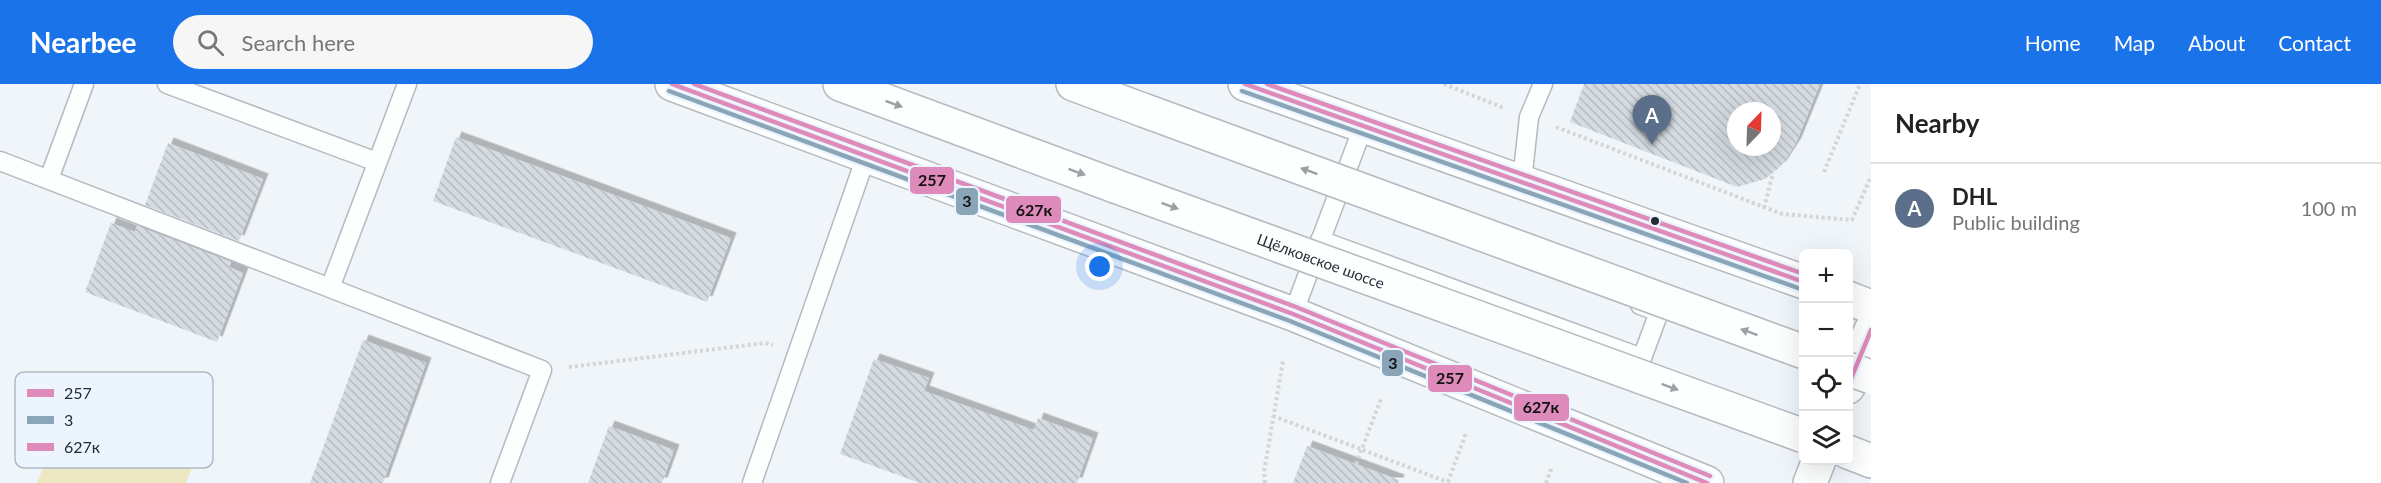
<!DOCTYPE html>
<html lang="en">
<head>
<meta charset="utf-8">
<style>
	:root { --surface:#fff; --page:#f6f6f6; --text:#222; --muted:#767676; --line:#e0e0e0; --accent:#1a73e8 }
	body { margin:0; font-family:Lato,sans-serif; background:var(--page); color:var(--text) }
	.controls { position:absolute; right:18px; bottom:18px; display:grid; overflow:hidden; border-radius:9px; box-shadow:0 6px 24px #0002 }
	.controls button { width:54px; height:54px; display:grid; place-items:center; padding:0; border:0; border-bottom:2px solid var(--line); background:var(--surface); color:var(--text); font:30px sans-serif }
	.compass { position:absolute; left:1727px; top:18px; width:54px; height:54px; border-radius:50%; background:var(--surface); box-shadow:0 6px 24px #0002; rotate:23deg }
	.you { position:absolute; left:1100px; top:183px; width:21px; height:21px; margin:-15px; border:4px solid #fff; border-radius:50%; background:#1a73e8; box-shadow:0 0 0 9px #1a73e833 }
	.badge { display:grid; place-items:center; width:39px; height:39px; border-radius:50%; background:var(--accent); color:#fff; font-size:20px; font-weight:700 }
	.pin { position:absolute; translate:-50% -50px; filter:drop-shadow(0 2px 3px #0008) }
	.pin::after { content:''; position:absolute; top:32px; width:21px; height:18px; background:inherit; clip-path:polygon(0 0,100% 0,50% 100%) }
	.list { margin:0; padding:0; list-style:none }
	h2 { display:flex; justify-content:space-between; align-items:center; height:78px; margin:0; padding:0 24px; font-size:26px }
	h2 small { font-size:20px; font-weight:400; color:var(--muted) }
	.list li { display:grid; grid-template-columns:39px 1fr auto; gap:18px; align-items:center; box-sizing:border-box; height:90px; padding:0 24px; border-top:2px solid var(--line) }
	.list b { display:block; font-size:22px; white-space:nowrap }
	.list p { margin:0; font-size:20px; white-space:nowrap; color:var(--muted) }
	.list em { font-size:20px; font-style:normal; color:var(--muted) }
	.icon { flex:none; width:33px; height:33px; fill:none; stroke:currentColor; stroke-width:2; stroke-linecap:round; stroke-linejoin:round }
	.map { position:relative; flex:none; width:1871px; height:399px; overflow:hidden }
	header { display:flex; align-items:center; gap:36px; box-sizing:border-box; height:84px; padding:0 30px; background:var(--accent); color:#fff }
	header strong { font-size:28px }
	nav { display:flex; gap:33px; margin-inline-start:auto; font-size:21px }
	.search { width:420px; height:54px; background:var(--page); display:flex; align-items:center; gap:15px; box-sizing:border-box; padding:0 21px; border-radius:33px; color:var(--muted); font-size:22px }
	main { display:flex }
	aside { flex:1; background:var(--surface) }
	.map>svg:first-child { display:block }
	.pitch { fill:#ede8c4 }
	.building { fill:url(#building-back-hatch); fill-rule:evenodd; filter:url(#shadow) }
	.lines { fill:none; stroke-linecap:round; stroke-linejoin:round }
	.lane-casing { stroke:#b4bac0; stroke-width:21 }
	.secondary-casing { stroke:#b4bac0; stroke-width:36 }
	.primary-casing { stroke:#b4bac0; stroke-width:36 }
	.path { stroke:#d3d5d6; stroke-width:4; stroke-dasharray:3 3; stroke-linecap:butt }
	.lane { stroke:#fdfefe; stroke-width:18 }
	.secondary { stroke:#fdfefe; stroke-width:33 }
	.primary { stroke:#fdfefe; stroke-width:33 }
	.primary-bridge-casing { stroke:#b4bac0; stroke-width:36; stroke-linecap:butt }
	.primary-bridge { stroke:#fdfefe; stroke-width:33 }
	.bus-1-casing { stroke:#ecf5fe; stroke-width:9 }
	.bus-2-casing { stroke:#ecf5fe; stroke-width:9 }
	.bus-3-casing { stroke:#ecf5fe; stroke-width:9 }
	.bus-1 { stroke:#de8aba; stroke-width:4.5 }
	.bus-2 { stroke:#8ba5b8; stroke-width:4.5 }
	.bus-3 { stroke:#de8aba; stroke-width:4.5 }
	.oneway { fill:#9ba0a4 }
	.bus-dot { fill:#242c35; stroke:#ecf5fe; stroke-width:2 }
	.labels { text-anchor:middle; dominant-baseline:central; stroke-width:4.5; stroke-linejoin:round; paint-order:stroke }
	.street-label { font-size:15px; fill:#242c35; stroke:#ecf5fe }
	.key { fill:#ecf5fe; stroke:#b0b9c2; stroke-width:1.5 }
	.key-label { font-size:16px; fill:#242c35 }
	.line-badge { stroke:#ecf5fe; stroke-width:2 }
	.pale-badge-label { font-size:16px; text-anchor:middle; font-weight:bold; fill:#111 }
</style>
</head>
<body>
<header>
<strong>Nearbee</strong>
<div class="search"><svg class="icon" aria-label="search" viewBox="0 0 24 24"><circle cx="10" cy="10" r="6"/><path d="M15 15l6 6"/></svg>Search here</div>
<nav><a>Home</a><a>Map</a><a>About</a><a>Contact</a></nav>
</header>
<main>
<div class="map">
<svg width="1871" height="399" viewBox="0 0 1871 399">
	<defs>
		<pattern id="building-back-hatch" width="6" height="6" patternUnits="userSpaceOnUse" patternTransform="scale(1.5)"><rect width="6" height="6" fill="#d4dbe1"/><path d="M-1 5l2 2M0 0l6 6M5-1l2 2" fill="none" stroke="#b6bcc2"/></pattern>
		<filter id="shadow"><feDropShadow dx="5.5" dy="-5.5" stdDeviation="0" flood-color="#0004"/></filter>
	</defs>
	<rect width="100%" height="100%" fill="#f0f5fa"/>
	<!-- pitch -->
	<path class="pitch" d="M80,290L209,341L186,399H37Z"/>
	<!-- building -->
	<path class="building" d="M1584,0H1820L1796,59L1781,82L1765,95L1737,103L1570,38ZM1736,27H1772V63H1736Z
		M456,53L731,154L707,218L433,117Z
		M168,59L263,95L239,157L145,121Z
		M111,139L135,148L137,142L231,178L229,183L243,189L217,258L85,208Z
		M363,256L426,279L383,399H310Z
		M874,275L929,294L924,307L1034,346L1038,334L1093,354L1077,399H920L840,370Z
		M609,342L674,366L662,399H588Z
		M1307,362L1399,396L1398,399H1293Z"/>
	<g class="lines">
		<defs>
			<path id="lane" d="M167,0L377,78
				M407,0L330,204L542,286L500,399
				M0,77L330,204
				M49,95L84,0
				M1522,97L1529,33L1543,0
				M1320,156L1642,274L1659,228L1640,221
				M1293,230L1363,43
				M752,399L867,70"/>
			<path id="secondary" d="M672,0L1293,230L1707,399
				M1245,0L1804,198
				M1848,214L1871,223
				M1848,303L1871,246
				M1810,399L1819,376"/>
			<path id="primary" d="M840,0L1115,102
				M1073,0L1143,26
				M1848,368L1871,377"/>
		</defs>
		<!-- lane casing -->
		<use href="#lane" class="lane-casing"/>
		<!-- secondary casing -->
		<use href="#secondary" class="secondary-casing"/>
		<!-- primary casing -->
		<use href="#primary" class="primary-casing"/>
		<!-- path -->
		<path class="path" d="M1444,0L1504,24
			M1556,43L1782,130L1852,136L1871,92
			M1824,88L1860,0
			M1764,124L1773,89
			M569,283L765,259L773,261
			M1273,332L1450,399
			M1356,380L1381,315
			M1448,398L1466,349
			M1265,399L1264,388L1283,277
			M1546,399L1552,383"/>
		<!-- lane -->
		<use href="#lane" class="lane"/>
		<!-- secondary -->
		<use href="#secondary" class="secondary"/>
		<!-- primary -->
		<use href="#primary" class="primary"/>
		<defs>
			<g id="primary-bridge">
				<path d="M1143,26L1804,268"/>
				<path id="s1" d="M1115,102L1804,352"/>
				<path d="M1848,285L1871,293"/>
			</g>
		</defs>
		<!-- primary-bridge casing -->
		<use href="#primary-bridge" class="primary-bridge-casing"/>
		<!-- primary-bridge -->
		<use href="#primary-bridge" class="primary-bridge"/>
		<defs>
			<path id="bus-1" d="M672,0L1293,230L1707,399
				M1245,0L1804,198
				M1848,302L1871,246"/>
			<path id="bus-2" d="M669,7L1290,237L1687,399
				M1242,7L1801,205"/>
			<path id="bus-3" d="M694,0L1296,223L1710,392
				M1267,0L1804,190"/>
		</defs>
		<!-- bus-1 casing -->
		<use href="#bus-1" class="bus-1-casing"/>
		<!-- bus-2 casing -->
		<use href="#bus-2" class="bus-2-casing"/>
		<!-- bus-3 casing -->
		<use href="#bus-3" class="bus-3-casing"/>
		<!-- bus-1 -->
		<use href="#bus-1" class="bus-1"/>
		<!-- bus-2 -->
		<use href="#bus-2" class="bus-2"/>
		<!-- bus-3 -->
		<use href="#bus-3" class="bus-3"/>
	</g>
	<!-- one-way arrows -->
	<defs><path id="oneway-solid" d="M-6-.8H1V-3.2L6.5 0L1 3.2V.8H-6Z" transform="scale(1.5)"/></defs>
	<g class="oneway">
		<use href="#oneway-solid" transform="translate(894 20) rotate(20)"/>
		<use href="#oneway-solid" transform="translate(1309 87) rotate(-160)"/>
		<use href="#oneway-solid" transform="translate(1077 88) rotate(20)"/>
		<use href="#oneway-solid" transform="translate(1170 122) rotate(20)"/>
		<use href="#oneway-solid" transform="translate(1749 248) rotate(-160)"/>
		<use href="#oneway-solid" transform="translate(1670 303) rotate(20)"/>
	</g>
	<!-- markers -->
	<circle class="bus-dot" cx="1655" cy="137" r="5"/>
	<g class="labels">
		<!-- street labels -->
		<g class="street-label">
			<text stroke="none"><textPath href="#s1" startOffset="219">Щёлковское шоссе</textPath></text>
		</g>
	</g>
	<!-- legend -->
	<rect x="15" y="288" width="198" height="96" rx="9" class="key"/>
	<rect x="27" y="305" width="27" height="8" fill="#de8aba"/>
	<rect x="27" y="332" width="27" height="8" fill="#8ba5b8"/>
	<rect x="27" y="359" width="27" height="8" fill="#de8aba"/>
	<g class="key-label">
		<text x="64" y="315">257</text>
		<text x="64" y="342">3</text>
		<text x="64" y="369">627к</text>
	</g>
	<g class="line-badge">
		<rect x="909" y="82" width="46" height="29" rx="6" fill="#de8aba"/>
		<rect x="955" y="103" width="24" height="29" rx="6" fill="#8ba5b8"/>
		<rect x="1005" y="111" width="57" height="29" rx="6" fill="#de8aba"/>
		<rect x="1381" y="265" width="23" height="28" rx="6" fill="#8ba5b8"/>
		<rect x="1427" y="280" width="46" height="29" rx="6" fill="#de8aba"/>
		<rect x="1513" y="309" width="57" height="29" rx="6" fill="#de8aba"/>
	</g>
	<g class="pale-badge-label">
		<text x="932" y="102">257</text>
		<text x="967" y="123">3</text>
		<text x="1034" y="132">627к</text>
		<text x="1393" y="285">3</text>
		<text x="1450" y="300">257</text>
		<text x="1541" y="329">627к</text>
	</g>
</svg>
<div class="controls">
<button>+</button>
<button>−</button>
<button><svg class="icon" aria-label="locate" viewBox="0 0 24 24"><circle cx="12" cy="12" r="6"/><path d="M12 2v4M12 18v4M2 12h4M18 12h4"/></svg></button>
<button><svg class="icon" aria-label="layers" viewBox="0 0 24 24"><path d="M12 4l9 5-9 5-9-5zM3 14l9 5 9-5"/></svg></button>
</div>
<svg class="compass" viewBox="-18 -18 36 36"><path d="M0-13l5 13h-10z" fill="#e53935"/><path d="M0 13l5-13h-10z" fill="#767676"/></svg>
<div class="you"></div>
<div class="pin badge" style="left:1652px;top:61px;background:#5c6f8a">A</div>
</div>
<aside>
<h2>Nearby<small></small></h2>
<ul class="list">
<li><span class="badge" style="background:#5c6f8a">A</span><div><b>DHL</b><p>Public building</p></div><em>100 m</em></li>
</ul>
</aside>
</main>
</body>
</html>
